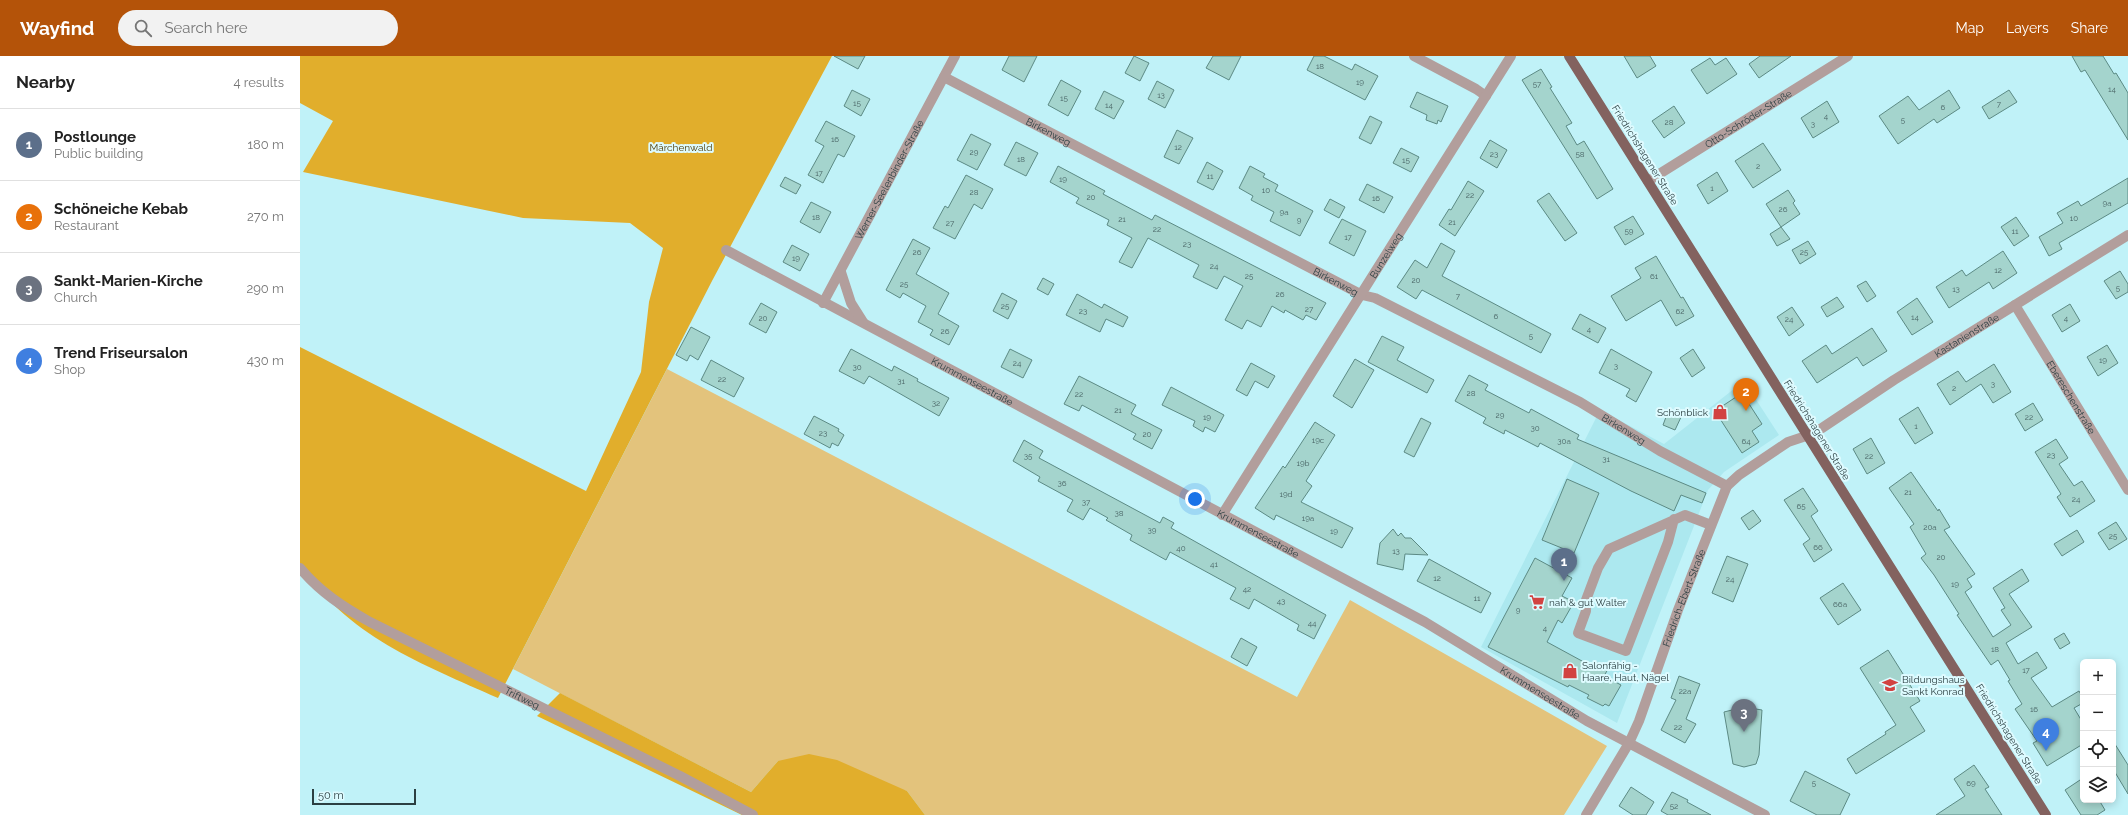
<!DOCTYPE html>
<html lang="en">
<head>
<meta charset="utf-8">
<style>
	:root { --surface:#fff; --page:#f2f2f2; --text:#222; --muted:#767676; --line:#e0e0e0; --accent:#b45309 }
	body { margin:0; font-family:Raleway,sans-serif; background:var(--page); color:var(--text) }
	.controls { position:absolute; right:12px; bottom:12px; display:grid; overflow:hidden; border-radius:6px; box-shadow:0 2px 10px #0003 }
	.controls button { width:36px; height:36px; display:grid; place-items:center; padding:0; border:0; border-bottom:1px solid var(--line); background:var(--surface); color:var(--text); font:20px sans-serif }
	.scale { position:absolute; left:12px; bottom:10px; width:104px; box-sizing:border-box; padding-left:4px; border:2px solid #2b3f42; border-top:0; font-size:11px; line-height:14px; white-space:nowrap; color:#2b3f42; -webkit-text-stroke:3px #defbff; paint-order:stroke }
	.you { position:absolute; left:895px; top:443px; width:14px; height:14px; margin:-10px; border:3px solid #fff; border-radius:50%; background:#1a73e8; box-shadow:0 0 0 6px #1a73e833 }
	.badge { display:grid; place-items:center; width:26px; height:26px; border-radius:50%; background:var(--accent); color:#fff; font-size:13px; font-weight:700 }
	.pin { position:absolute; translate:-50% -33px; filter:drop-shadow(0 1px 2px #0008) }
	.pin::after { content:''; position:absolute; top:21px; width:14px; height:12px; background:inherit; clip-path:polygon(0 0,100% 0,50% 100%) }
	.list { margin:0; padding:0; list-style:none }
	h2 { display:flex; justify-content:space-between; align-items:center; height:52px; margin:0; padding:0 16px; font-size:17px }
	h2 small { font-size:13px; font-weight:400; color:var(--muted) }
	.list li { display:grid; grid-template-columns:26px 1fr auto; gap:12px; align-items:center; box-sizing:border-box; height:72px; padding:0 16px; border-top:1px solid var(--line) }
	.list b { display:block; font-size:15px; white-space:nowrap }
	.list p { margin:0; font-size:13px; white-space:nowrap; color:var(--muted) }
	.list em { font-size:13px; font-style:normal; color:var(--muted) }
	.icon { flex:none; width:22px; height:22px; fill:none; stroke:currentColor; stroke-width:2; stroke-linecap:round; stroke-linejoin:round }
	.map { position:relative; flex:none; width:1828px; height:759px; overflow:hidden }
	header { display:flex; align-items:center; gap:24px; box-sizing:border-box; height:56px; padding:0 20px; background:var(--accent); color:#fff }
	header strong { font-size:19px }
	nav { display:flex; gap:22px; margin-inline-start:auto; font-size:14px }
	.search { width:280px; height:36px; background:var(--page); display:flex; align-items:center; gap:10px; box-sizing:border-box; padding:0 14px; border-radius:22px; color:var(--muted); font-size:15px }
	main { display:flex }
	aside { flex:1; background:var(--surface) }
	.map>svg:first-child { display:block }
	.built { fill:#ace8ef }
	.green { fill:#e3c37c }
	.forest { fill:#e1ae2c }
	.building { fill:#a4d4cd; stroke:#5c8a84 }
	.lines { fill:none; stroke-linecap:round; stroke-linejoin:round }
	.minor { stroke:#b29e9c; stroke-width:10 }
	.major { stroke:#83625f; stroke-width:10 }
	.labels { text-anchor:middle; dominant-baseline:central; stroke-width:4; stroke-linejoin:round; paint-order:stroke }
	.number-label { font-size:8px; fill:#496465 }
	.street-label { font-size:10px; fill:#2b3f42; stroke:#defbff }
	.park-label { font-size:10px; fill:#4f3b06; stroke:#defbff }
	.poi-label { font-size:10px; fill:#2b3f42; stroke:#defbff; text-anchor:start }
</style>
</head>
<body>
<header>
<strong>Wayfind</strong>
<div class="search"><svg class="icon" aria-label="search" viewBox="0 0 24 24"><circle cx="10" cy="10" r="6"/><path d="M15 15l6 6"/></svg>Search here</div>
<nav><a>Map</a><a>Layers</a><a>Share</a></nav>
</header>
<main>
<aside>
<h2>Nearby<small>4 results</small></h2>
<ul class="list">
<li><span class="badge" style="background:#5c6f8a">1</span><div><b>Postlounge</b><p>Public building</p></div><em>180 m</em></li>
<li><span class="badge" style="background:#e8710a">2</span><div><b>Schöneiche Kebab</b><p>Restaurant</p></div><em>270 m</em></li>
<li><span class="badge" style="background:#6b7280">3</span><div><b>Sankt-Marien-Kirche</b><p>Church</p></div><em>290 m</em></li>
<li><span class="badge" style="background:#3f7fe0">4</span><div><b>Trend Friseursalon</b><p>Shop</p></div><em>430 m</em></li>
</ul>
</aside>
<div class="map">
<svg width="1828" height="759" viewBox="0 0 1828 759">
	<rect width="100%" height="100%" fill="#c0f2f8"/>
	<!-- built -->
	<path class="built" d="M1444,325L1479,379L1424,416L1408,434L1317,667L1181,591L1300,354L1364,388Z"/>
	<!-- green -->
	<path class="green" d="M367,313L997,641L1050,544L1307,690L1264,759H625L607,735L478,705L451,736L213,613Z"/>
	<!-- forest -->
	<path class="forest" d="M0,0H532L412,225L198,642C124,609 44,579 0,507V291L286,435L341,316L349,246L363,192L330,167L223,162L3,116L33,65L0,47Z
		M260,637L451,736L478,705L509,698L537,704L607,735L625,759H442L237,660Z"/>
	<!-- building -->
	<path class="building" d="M534,0H565L558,13Z
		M709,0H737L724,26L702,14Z
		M834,0L849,7L840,25L825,17Z
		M913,0H941L929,24L906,12Z
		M1014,0H1024L1052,14L1055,8L1078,20L1065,44L1007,14Z
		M1324,0H1350L1356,10L1337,22Z
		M1460,0H1491L1459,22L1449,8Z
		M1772,0H1803L1814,18L1816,17L1828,37V84L1785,14L1781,16Z
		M1410,2L1415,9L1426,2L1437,18L1407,38L1391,14Z
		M1241,13L1252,31L1250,32L1272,67L1266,70L1277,89L1284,85L1313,133L1297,143L1222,24Z
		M761,24L781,35L768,60L748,49Z
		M857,25L874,34L865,52L848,43Z
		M552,34L570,43L561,60L544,50Z
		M1649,34L1660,52L1637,67L1634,63L1598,88L1579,60L1608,40L1619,54Z
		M1709,34L1717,46L1689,63L1682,51Z
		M804,35L824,45L814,63L795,53Z
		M1117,36L1148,50L1141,66L1138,64L1137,68L1126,64L1127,59L1110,51Z
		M1527,45L1539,66L1513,82L1501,62Z
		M1374,50L1385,67L1364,82L1352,65Z
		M1070,60L1082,66L1071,88L1059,82Z
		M526,65L555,80L544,101L538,98L523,127L508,119L524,90L515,85Z
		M877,74L893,82L879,108L864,101Z
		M671,78L691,88L677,114L657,104Z
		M1190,84L1207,94L1197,112L1180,102Z
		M716,86L738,97L726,120L704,109Z
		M1463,87L1481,114L1453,132L1435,105Z
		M1101,92L1119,101L1111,116L1093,107Z
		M907,106L923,115L913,134L897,126Z
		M758,110L805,135L803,138L852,164L855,159L1026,247L1016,264L1006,259L1003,264L985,254L984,257L972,250L961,271L947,264L942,273L925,264L943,230L924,220L917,233L893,221L899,209L848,182L832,212L819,206L832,182L807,169L809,164L776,147L779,142L750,126Z
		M950,110L965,118L963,121L978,129L975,135L1013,155L1000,180L970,165L974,156L951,144L953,140L939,132Z
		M1417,116L1428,135L1408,148L1397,129Z
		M666,119L693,133L682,153L674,148L655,183L633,172L645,150L648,152Z
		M485,121L501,129L496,138L480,130Z
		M1828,122V147L1759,187L1762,193L1749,200L1739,181L1763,167L1757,157L1778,145L1781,150Z
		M1168,125L1184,135L1155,180L1139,169L1149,153L1151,154Z
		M1067,128L1093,141L1084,157L1059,144Z
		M1488,134L1495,145L1493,147L1500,158L1481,171L1490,183L1477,190L1470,178L1481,171L1466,148Z
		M1249,137L1277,177L1265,185L1237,145Z
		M1030,143L1045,151L1039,162L1024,154Z
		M511,146L531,156L520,177L500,166Z
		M1333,160L1344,178L1325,189L1314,171Z
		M1716,161L1729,180L1714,190L1701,171Z
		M1042,163L1066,175L1054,200L1029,187Z
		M613,183L630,192L616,218L649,237L638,258L659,270L649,289L630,279L633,274L618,266L626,250L603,237L600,242L586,234Z
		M1508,185L1516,198L1500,208L1492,194Z
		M1141,187L1155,195L1142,220L1251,278L1241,297L1122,234L1116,243L1097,231L1115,204L1127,212Z
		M492,189L509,198L500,215L483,206Z
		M1703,195L1717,217L1693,233L1689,226L1649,252L1636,231L1662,214L1666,220Z
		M1356,200L1381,242L1383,241L1394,260L1376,270L1361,244L1326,265L1311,240L1341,222L1335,212Z
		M1820,215L1828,228V236L1816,243L1804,225Z
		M743,222L754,228L748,239L737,233Z
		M1566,225L1576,240L1567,246L1557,230Z
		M702,237L717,245L708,263L693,255Z
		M777,238L802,252L804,248L828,261L823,271L806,263L800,276L766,259Z
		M1537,241L1544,251L1527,261L1521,251Z
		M1617,242L1633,266L1612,279L1597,256Z
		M461,247L477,256L466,277L449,268Z
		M1770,248L1780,265L1762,276L1752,259Z
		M1492,251L1504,269L1489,280L1477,261Z
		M1280,258L1306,272L1298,287L1272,273Z
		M391,271L410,281L398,304L390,299L387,305L376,299Z
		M1572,272L1587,295L1563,310L1557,301L1517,327L1502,305L1526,289L1532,298Z
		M1082,280L1104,291L1097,304L1134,324L1127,337L1068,306Z
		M1807,289L1818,307L1798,320L1787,301Z
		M551,293L592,315L594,310L618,323L617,325L649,342L639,360L569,320L564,328L539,315Z
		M710,293L732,304L723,322L701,311Z
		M1311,293L1352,316L1336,346L1326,340L1330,333L1299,317Z
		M1393,293L1405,312L1392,321L1380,302Z
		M1055,303L1074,314L1052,352L1033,340Z
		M411,304L444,322L434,341L401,324Z
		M951,307L975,320L968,332L955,325L947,340L936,334Z
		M1694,308L1711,336L1693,347L1681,328L1650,349L1637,328L1658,315L1666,326Z
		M1169,319L1188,329L1185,334L1229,357L1231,353L1279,379L1277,383L1406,437L1402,447L1381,439L1374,455L1331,435L1240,387L1238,391L1205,374L1204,378L1183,367L1186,362L1155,345Z
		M779,320L836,349L831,358L862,374L852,393L833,383L836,378L782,349L779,355L764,348Z
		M871,331L924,359L915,376L905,371L903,376L893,370L895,365L862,349Z
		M1442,337L1462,368L1452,375L1459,386L1442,397L1415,355Z
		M1733,347L1743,364L1725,375L1715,358Z
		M1618,351L1633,377L1615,388L1599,363Z
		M1369,353L1382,359L1375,374L1363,369Z
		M514,360L539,373L538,375L544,379L538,390L532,387L530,392L504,378Z
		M1121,362L1131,367L1114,401L1104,396Z
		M1015,366L1035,379L1006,425L1012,430L1001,446L1053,472L1042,492L976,459L974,464L955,452L983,410L985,412Z
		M1571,382L1585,407L1567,418L1553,393Z
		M1756,383L1768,402L1759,408L1774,430L1782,425L1795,445L1770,461L1757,441L1761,438L1735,396Z
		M724,384L743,395L739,402L860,467L863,461L874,467L871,472L1026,559L1014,583L997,574L999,569L954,543L949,553L930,543L936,532L870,496L866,504L830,484L832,479L806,464L808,462L790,452L783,464L767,455L773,444L738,425L740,421L713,405Z
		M1611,416L1638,455L1639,453L1650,471L1644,474L1675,518L1667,523L1672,531L1665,536L1693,581L1711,569L1701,554L1705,552L1693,532L1722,513L1729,525L1709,538L1732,571L1706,587L1718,608L1737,596L1747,612L1731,622L1752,651L1779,635L1783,642V647L1774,652L1783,667V688L1747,710L1733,687L1737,685L1715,653L1722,648L1708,625L1710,624L1698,604L1691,609L1657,559L1659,558L1634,519L1621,502L1626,498L1610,471L1614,468L1589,432Z
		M1267,423L1299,437L1274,497L1242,484Z
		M1503,432L1518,455L1511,460L1532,494L1514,506L1503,488L1510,483L1484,444Z
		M1453,454L1461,465L1449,474L1441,462Z
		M1816,466L1827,483L1809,494L1798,477Z
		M1093,473L1098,480L1101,477L1105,482H1111L1128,499L1105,498L1103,514L1077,508L1080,487Z
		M1777,474L1784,486L1762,500L1754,488Z
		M1427,500L1448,508L1433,546L1412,537Z
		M1235,502L1272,522L1262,540L1274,546L1262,567L1258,564L1247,586L1293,611L1296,606L1308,613L1304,620L1321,629L1309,650L1305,648L1303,650L1287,642L1289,639L1269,629L1268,631L1188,591Z
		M1129,503L1191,537L1181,557L1117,525Z
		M1543,527L1561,554L1538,569L1520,542Z
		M1764,577L1770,587L1760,593L1754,583Z
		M941,582L957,591L947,610L931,601Z
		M1588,594L1620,645L1610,651L1625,675L1556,718L1547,703L1586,678L1585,676L1596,669L1560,612Z
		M1379,620L1400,628L1386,663L1396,668L1385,687L1361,674L1376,644L1371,642Z
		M1444,651L1462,654L1459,699L1456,708L1444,711L1433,708L1424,656Z
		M1813,685L1828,709V738L1813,713Z
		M1674,709L1689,731L1685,733L1702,759H1636L1665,740L1654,723Z
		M1505,715L1550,738L1540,759H1517L1490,745Z
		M1783,722V744H1799L1805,754L1797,759H1781L1765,734Z
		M1331,731L1354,746L1346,759H1333L1319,750Z
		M1372,736L1388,744L1387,746L1411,759H1368L1361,755Z"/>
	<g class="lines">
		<!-- minor -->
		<g class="minor">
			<path d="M1114,0L1176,33L1186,40"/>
			<path id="s1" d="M644,21L1062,239L1075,242L1280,346L1360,395L1427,430"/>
			<path id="s2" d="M1348,125L1548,0"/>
			<path id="s3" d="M426,194L1125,566L1287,665L1465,759"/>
			<path d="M541,216L551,247L563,266"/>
			<path id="s4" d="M523,247L655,0"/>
			<path id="s5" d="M1715,249L1828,434"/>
			<path id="s6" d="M922,459L1211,0"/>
			<path d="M1374,463L1368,486L1326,595L1278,577L1286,555V544L1298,512L1309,493L1385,459L1411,469"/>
			<path id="s7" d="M0,512C20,536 43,551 70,566L380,720L453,759"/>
			<path id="s8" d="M1286,759L1329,687L1339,665L1378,554L1427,430L1439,419L1488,386L1506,380L1522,372L1594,324L1828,179"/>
		</g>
		<!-- major -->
		<path class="major" d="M1269,0L1746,759"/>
	</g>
	<!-- icons -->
	<defs>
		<symbol id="shop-bare" viewBox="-9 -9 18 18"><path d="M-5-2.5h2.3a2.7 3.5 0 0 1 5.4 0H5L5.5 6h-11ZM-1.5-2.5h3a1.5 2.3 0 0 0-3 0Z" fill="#d24341" stroke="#defbff" stroke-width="2.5" paint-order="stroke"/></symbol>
		<symbol id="supermarket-bare" viewBox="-9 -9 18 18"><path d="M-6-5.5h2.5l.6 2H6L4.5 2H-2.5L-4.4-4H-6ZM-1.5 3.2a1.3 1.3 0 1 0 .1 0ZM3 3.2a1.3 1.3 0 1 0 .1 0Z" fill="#d24341" stroke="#defbff" stroke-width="2.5" paint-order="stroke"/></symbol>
		<symbol id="university-bare" viewBox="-9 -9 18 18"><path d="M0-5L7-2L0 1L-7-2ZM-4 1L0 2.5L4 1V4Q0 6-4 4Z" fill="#d24341" stroke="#defbff" stroke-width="2.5" paint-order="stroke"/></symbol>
	</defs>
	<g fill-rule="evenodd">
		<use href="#shop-bare" x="1409" y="345" width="22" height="22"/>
		<use href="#supermarket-bare" x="1226" y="535" width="22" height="22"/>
		<use href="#shop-bare" x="1259" y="604" width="22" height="22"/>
		<use href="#university-bare" x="1579" y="618" width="22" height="22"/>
	</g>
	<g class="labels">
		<!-- number labels -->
		<g class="number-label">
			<text x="1020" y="10">18</text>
			<text x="1060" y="26">19</text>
			<text x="1237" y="28">57</text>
			<text x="1812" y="33">14</text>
			<text x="861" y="39">13</text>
			<text x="764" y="42">15</text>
			<text x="557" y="47">15</text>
			<text x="1699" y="48">7</text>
			<text x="809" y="49">14</text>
			<text x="1643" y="51">6</text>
			<text x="1526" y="60">4</text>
			<text x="1603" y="64">5</text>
			<text x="1369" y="66">28</text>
			<text x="1513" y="68">3</text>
			<text x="535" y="83">16</text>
			<text x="878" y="91">12</text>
			<text x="674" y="96">29</text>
			<text x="1194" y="98">23</text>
			<text x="1280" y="98">58</text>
			<text x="721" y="103">18</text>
			<text x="1106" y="104">15</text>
			<text x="1458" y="110">2</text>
			<text x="519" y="117">17</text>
			<text x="910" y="120">11</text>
			<text x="763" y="123">19</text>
			<text x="1412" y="132">1</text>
			<text x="966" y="134">10</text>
			<text x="674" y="136">28</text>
			<text x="1170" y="139">22</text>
			<text x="791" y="141">20</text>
			<text x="1076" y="142">16</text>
			<text x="1807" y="147">9a</text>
			<text x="1483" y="153">26</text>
			<text x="984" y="156">9a</text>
			<text x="516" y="161">18</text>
			<text x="1774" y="162">10</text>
			<text x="822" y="163">21</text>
			<text x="999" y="164">9</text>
			<text x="1152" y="166">21</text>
			<text x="650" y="167">27</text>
			<text x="857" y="173">22</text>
			<text x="1329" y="175">59</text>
			<text x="1715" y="175">11</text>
			<text x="1048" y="181">17</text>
			<text x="887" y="188">23</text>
			<text x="617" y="196">26</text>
			<text x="1504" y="196">25</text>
			<text x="496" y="202">19</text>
			<text x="914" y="210">24</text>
			<text x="1698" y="214">12</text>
			<text x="949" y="220">25</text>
			<text x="1354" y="220">61</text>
			<text x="1116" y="224">20</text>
			<text x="604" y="228">25</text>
			<text x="1818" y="232">5</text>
			<text x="1656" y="233">13</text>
			<text x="980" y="238">26</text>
			<text x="1158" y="240">7</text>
			<text x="705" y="250">25</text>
			<text x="1009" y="253">27</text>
			<text x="783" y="255">23</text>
			<text x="1380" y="255">62</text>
			<text x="1196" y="260">6</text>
			<text x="1615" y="261">14</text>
			<text x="463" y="262">20</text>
			<text x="1766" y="262">4</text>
			<text x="1489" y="263">24</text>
			<text x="1289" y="273">4</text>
			<text x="645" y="275">26</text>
			<text x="1231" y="280">5</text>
			<text x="1803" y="304">19</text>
			<text x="717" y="307">24</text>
			<text x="1316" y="310">3</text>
			<text x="557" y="311">30</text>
			<text x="422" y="323">22</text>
			<text x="601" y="325">31</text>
			<text x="1693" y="328">3</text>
			<text x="1654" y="332">2</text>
			<text x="1171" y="337">28</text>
			<text x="779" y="338">22</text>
			<text x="636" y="347">32</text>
			<text x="818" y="354">21</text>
			<text x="1200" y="359">29</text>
			<text x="907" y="361">19</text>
			<text x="1729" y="361">22</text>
			<text x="1616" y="370">1</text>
			<text x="1235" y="372">30</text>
			<text x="523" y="377">23</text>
			<text x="847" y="378">20</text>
			<text x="1018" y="384">19c</text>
			<text x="1264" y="385">30a</text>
			<text x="1446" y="385">64</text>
			<text x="1751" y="399">23</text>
			<text x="728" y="400">35</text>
			<text x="1569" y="400">22</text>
			<text x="1306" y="403">31</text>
			<text x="1003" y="407">19b</text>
			<text x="762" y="427">36</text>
			<text x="1608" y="436">21</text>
			<text x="986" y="438">19d</text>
			<text x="1776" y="443">24</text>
			<text x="786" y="446">37</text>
			<text x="1501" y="450">65</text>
			<text x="819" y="457">38</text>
			<text x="1008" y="462">19a</text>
			<text x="1630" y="471">20a</text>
			<text x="852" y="474">39</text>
			<text x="1034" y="475">19</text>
			<text x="1813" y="480">25</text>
			<text x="1518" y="491">66</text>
			<text x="881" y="492">40</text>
			<text x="1096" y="495">13</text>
			<text x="1641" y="501">20</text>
			<text x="914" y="508">41</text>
			<text x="1137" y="522">12</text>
			<text x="1430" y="523">24</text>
			<text x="1655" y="528">19</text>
			<text x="947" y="533">42</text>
			<text x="1177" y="542">11</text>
			<text x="981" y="545">43</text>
			<text x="1540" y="548">66a</text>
			<text x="1218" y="554">9</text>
			<text x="1012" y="567">44</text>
			<text x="1245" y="572">4</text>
			<text x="1695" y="593">18</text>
			<text x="1726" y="614">17</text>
			<text x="1385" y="635">22a</text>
			<text x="1734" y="653">16</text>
			<text x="1378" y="671">22</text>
			<text x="1514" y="727">5</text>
			<text x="1671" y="727">69</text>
			<text x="1374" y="750">52</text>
		</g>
		<!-- street labels -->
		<g class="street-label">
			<text stroke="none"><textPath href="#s2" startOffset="118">Otto-Schröder-Straße</textPath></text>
			<text stroke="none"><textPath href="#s1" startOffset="118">Birkenweg</textPath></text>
			<text transform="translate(1345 99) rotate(58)">Friedrichshagener Straße</text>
			<text stroke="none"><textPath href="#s4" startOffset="140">Werner-Seelenbinder-Straße</textPath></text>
			<text stroke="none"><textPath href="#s6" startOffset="307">Bunzelweg</textPath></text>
			<text stroke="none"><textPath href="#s1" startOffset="442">Birkenweg</textPath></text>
			<text stroke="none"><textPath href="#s8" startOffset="643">Kastanienstraße</textPath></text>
			<text stroke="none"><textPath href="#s3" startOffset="279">Krummenseestraße</textPath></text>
			<text stroke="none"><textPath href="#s5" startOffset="108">Ebereschenstraße</textPath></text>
			<text stroke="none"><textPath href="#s1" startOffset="766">Birkenweg</textPath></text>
			<text transform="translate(1517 374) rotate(58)">Friedrichshagener Straße</text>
			<text stroke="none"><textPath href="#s3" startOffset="603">Krummenseestraße</textPath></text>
			<text stroke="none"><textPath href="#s8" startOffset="239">Friedrich-Ebert-Straße</textPath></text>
			<text stroke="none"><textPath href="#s3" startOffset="927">Krummenseestraße</textPath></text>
			<text stroke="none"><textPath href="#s7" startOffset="259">Triftweg</textPath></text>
			<text transform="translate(1709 678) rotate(58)">Friedrichshagener Straße</text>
		</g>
		<!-- park labels -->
		<g class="park-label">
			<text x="381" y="91">Märchenwald</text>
		</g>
		<!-- poi labels -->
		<g class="poi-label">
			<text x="1408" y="356" text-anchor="end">Schönblick</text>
			<text x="1249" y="546">nah &amp; gut Walter</text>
			<text x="1282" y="609">Salonfähig -<tspan x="1282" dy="12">Haare, Haut, Nägel</tspan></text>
			<text x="1602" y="623">Bildungshaus<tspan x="1602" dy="12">Sankt Konrad</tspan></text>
		</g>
	</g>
</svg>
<div class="controls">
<button>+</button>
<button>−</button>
<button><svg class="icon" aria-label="locate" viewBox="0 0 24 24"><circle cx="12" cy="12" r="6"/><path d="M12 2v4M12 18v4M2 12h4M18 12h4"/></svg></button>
<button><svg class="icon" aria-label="layers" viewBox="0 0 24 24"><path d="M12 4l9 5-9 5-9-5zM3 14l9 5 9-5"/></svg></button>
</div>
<div class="scale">50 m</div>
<div class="you"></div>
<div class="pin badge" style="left:1264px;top:525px;background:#5c6f8a">1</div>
<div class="pin badge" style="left:1446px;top:355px;background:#e8710a">2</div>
<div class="pin badge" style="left:1444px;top:676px;background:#6b7280">3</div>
<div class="pin badge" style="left:1746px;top:695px;background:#3f7fe0">4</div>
</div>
</main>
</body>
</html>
